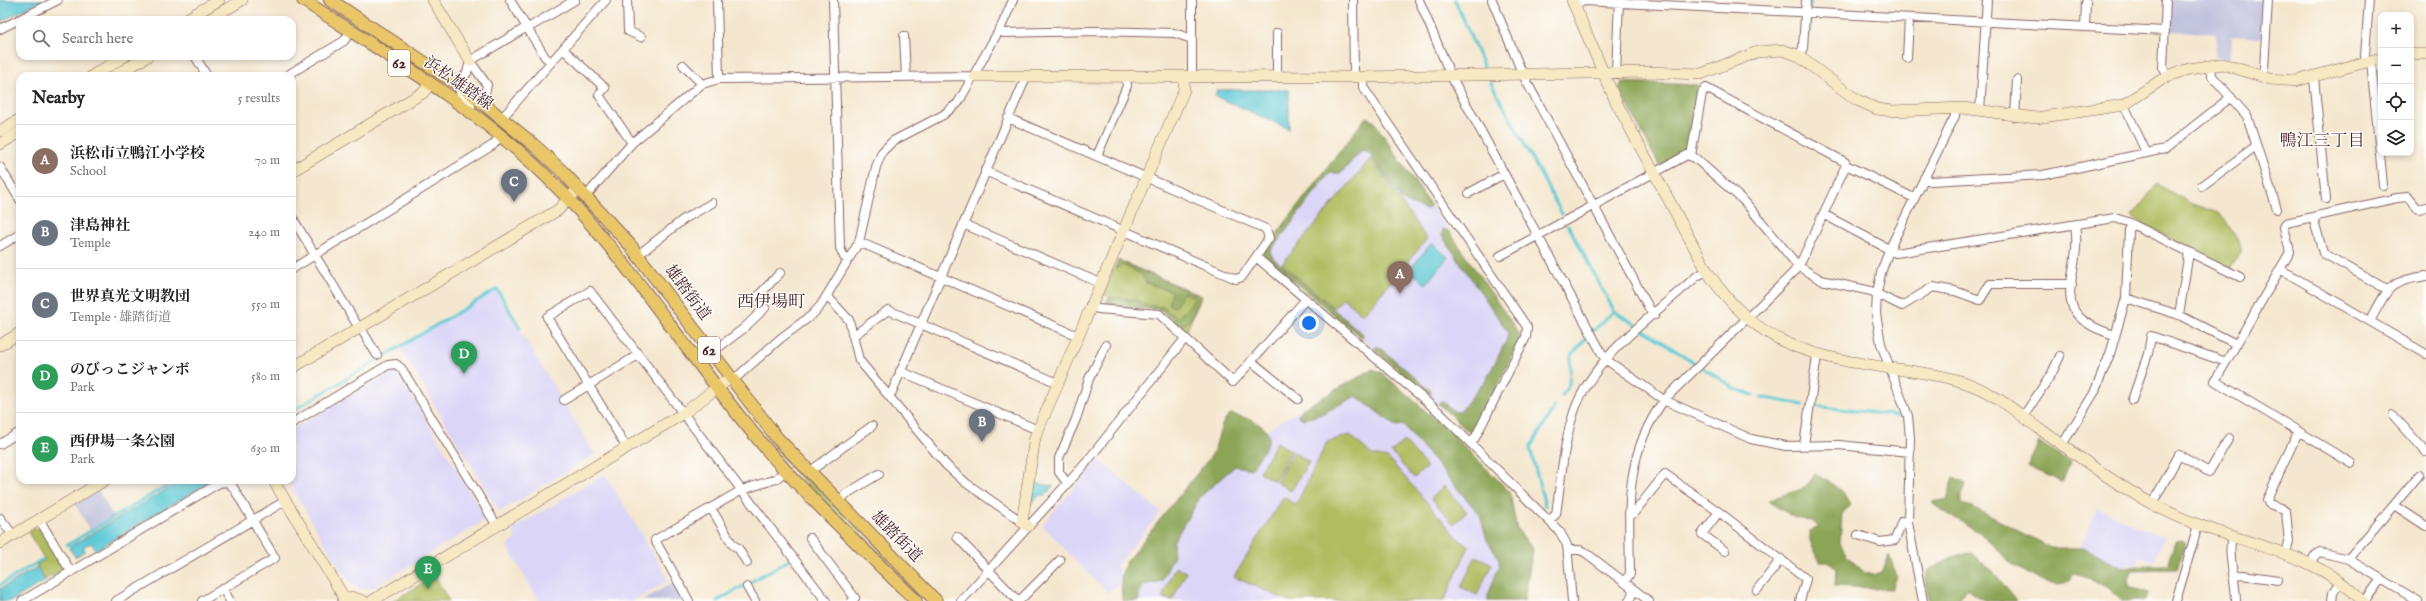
<!DOCTYPE html>
<html lang="en">
<head>
<meta charset="utf-8">
<style>
	:root { --surface:#fff; --page:#f6f6f6; --text:#222; --muted:#767676; --line:#e0e0e0; --accent:#0b8043 }
	body { margin:0; font-family:"IM FELL English","Noto Serif JP",serif; background:var(--page); color:var(--text) }
	.controls { position:absolute; right:12px; top:12px; display:grid; overflow:hidden; border-radius:8px; box-shadow:0 2px 6px #0003 }
	.controls button { width:36px; height:36px; display:grid; place-items:center; padding:0; border:0; border-bottom:1px solid var(--line); background:var(--surface); color:var(--text); font:20px sans-serif }
	.you { position:absolute; left:1309px; top:323px; width:14px; height:14px; margin:-10px; border:3px solid #fff; border-radius:50%; background:#1a73e8; box-shadow:0 0 0 6px #1a73e833 }
	.badge { display:grid; place-items:center; width:26px; height:26px; border-radius:50%; background:var(--accent); color:#fff; font-size:13px; font-weight:700 }
	.pin { position:absolute; translate:-50% -33px; filter:drop-shadow(0 1px 2px #0008) }
	.pin::after { content:''; position:absolute; top:21px; width:14px; height:12px; background:inherit; clip-path:polygon(0 0,100% 0,50% 100%) }
	.list { margin:0; padding:0; list-style:none }
	h2 { display:flex; justify-content:space-between; align-items:center; height:52px; margin:0; padding:0 16px; font-size:17px }
	h2 small { font-size:13px; font-weight:400; color:var(--muted) }
	.list li { display:grid; grid-template-columns:26px 1fr auto; gap:12px; align-items:center; box-sizing:border-box; height:72px; padding:0 16px; border-top:1px solid var(--line) }
	.list b { display:block; font-size:15px; white-space:nowrap }
	.list p { margin:0; font-size:13px; white-space:nowrap; color:var(--muted) }
	.list em { font-size:13px; font-style:normal; color:var(--muted) }
	.icon { flex:none; width:22px; height:22px; fill:none; stroke:currentColor; stroke-width:2; stroke-linecap:round; stroke-linejoin:round }
	.map { position:relative; flex:none; width:2426px; height:601px; overflow:hidden }
	.search { position:absolute; background:var(--surface); box-shadow:0 2px 6px #0003; left:16px; top:16px; width:280px; height:44px; display:flex; align-items:center; gap:10px; box-sizing:border-box; padding:0 14px; border-radius:12px; color:var(--muted); font-size:15px }
	.panel { position:absolute; background:var(--surface); box-shadow:0 2px 6px #0003; left:16px; top:72px; width:280px; height:412px; border-radius:12px }
	.map>svg:first-child { display:block }
	.built { fill:#dbd6f7 }
	.industrial { fill:#c1c2dd }
	.green { fill:#afbc5e; stroke:#7c6e44 }
	.forest { fill:#8ba455; stroke:#6a6240 }
	.water { fill:#5dc9d5; stroke:#547480 }
	.lines { fill:none; stroke-linecap:round; stroke-linejoin:round }
	.stream { stroke:#5dc9d5; stroke-width:3 }
	.street-casing { stroke:#866564; stroke-width:10 }
	.secondary-casing { stroke:#866564; stroke-width:12 }
	.primary-casing { stroke:#866564; stroke-width:14 }
	.street { stroke:#fff; stroke-width:8 }
	.secondary { stroke:#f6e9c3; stroke-width:11 }
	.primary { stroke:#e9c769; stroke-width:12 }
	.labels { text-anchor:middle; dominant-baseline:central; stroke-width:3; stroke-linejoin:round; paint-order:stroke }
	.shield { fill:#fdfcf7; stroke:#806168; stroke-width:1 }
	.shield-label { font-size:15px; font-weight:bold; fill:#4a1f2b }
	.street-label { font-size:16px; fill:#4a1f2b; stroke:#fdfcf7 }
	.neighbourhood-label { font-size:17px; fill:#4a1f2b; stroke:#fdfcf7 }
</style>
</head>
<body>
<div class="map">
<svg width="2426" height="601" viewBox="0 0 2426 601">
	<rect width="100%" height="100%" fill="#fdfcf7"/>
	<filter id="ink" filterUnits="userSpaceOnUse"><feTurbulence type="fractalNoise" baseFrequency=".025" numOctaves="2"/><feDisplacementMap in="SourceGraphic" scale="8" xChannelSelector="R" yChannelSelector="G"/><feConvolveMatrix kernelMatrix="1 2 1 2 8 2 1 2 1" color-interpolation-filters="sRGB"/></filter>
	<filter id="wash" filterUnits="userSpaceOnUse"><feTurbulence type="fractalNoise" baseFrequency=".012" numOctaves="4" result="noise"/><feDisplacementMap in="SourceGraphic" scale="16" xChannelSelector="R" yChannelSelector="G"/><feGaussianBlur stdDeviation="0.9" result="paint"/><feColorMatrix in="noise" values="0 0 0 0 0 0 0 0 0 0 0 0 0 0 0 0 0 1.4 0 .05"/><feComposite in="paint" operator="in"/></filter>
	<g filter="url(#wash)">
		<rect width="100%" height="100%" fill="#f5e7cf"/>
		<!-- built -->
		<path class="built" d="M1366,117L1373,120L1520,335L1473,434L1469,433L1418,386L1263,256V252Z
			M496,291L595,454L501,511L498,510L400,348Z
			M395,369L484,514L482,522L374,587L359,589L347,580L287,480H292V429Z
			M1354,396L1403,425L1478,511L1487,540L1499,558V566L1488,595V601H1139V594L1144,585L1163,579L1175,552L1173,542L1201,496L1235,466L1252,468L1268,442L1269,438L1266,430L1300,410L1337,399Z
			M1098,459L1161,512L1117,565L1120,574L1118,585L1107,593L1100,582L1098,584L1042,525Z
			M605,474L669,580L634,601H539L507,547L515,539L514,528Z
			M2097,508L2164,538L2153,562L2140,556L2135,566L2127,563L2125,568L2080,547Z"/>
		<!-- industrial -->
		<path class="industrial" d="M2170,0H2264L2262,38L2232,36L2230,58L2215,57L2216,33L2168,31Z
			M98,490L113,516L90,530L75,504Z
			M673,582L684,601H642Z"/>
		<!-- green -->
		<path class="green" d="M1371,158L1427,239L1363,315L1343,298L1334,308L1282,264Z
			M2157,184L2192,204L2219,213L2224,218L2240,244V252L2231,269L2146,226L2132,216Z
			M1118,260L1202,296L1186,332L1161,310L1105,305L1109,297L1103,294Z
			M766,435L884,555L917,595L786,463Z
			M1350,435L1372,455L1388,458L1459,539L1469,546L1444,601H1288L1234,577L1283,497L1296,505L1327,442Z
			M1404,441L1427,467L1414,478L1391,452Z
			M1277,442L1292,451L1274,481L1259,472Z
			M1294,452L1309,462L1291,491L1276,482Z
			M1444,486L1467,512L1454,524L1431,498Z
			M35,528L40,529L62,566L61,571L45,580L36,565L45,560L28,532Z
			M1476,556L1492,564L1477,595L1461,587Z
			M1175,567L1186,572L1172,601L1162,597Z
			M435,576L449,601H393Z"/>
		<!-- forest -->
		<path class="forest" d="M1622,82L1698,85L1686,153L1664,165H1659L1619,89Z
			M1366,117L1373,120L1431,206L1426,210L1403,201L1369,153L1362,150L1341,173H1329L1270,252L1273,258L1363,334L1362,338L1263,256V252Z
			M1443,229L1449,231L1520,335L1519,342L1474,432L1471,434L1438,403L1442,401L1455,412L1461,410L1487,378L1507,339L1508,332L1442,236Z
			M1119,261L1200,296L1191,319L1180,327L1161,310L1107,305L1110,297L1137,300L1145,305L1163,307L1178,318L1194,300L1192,296L1183,293L1176,306L1171,307L1169,303L1172,291L1146,283L1141,274L1122,265L1116,269L1115,266Z
			M1378,346L1431,391V395H1427L1375,350V347Z
			M1373,369L1381,372L1450,432L1506,488L1510,494L1517,529L1533,549L1524,601H1488V595L1499,566V558L1487,540L1480,515L1403,425L1396,426L1356,396L1320,415L1304,419L1298,416L1300,410Z
			M1231,414C1242,416 1268,424 1269,437C1270,443 1255,464 1251,469L1235,466L1201,496L1173,542L1174,555L1162,581L1144,585L1139,594V601H1122L1121,576L1126,562L1211,456C1219,444 1219,420 1231,414Z
			M2039,442L2070,462L2062,482L2027,466Z
			M1815,473L1841,490L1850,505L1842,514L1840,543L1847,556L1865,573L1873,575L1883,571L1889,555L1897,576L1892,589L1835,586L1836,567L1828,562H1820L1810,541V531L1819,527L1812,521L1795,518L1769,502C1785,489 1805,497 1815,473Z
			M1954,477L1966,484L1961,495V504L1973,507L2052,548H2084L2123,568L2145,565H2168L2176,541L2182,540L2185,543L2178,569L2132,570L2128,579L2130,587L2148,593L2146,601H2123C2110,588 2091,577 2073,574L2070,582L2058,584L2039,580L2015,566L1982,534L1935,506L1933,502L1947,499Z
			M1971,553L1994,573L2017,601H1985L1966,588L1958,601H1928L1926,578L1928,570L1959,555Z"/>
		<!-- water -->
		<path class="water" d="M0,0H43L0,22Z
			M1217,90H1289V129L1215,96Z
			M1432,243L1448,257L1426,284L1409,270Z
			M182,480H213L96,550L91,543L83,547L85,551L75,557L69,547Z
			M1033,483L1053,486L1045,496L1040,495L1032,503H1030Z
			M37,567L45,581L11,601H0V589Z"/>
		<g class="lines">
			<!-- stream -->
			<path class="stream" d="M1455,0L1484,68
				M1810,7L1811,0
				M1809,32L1810,19
				M1491,83L1562,214
				M1568,225L1614,311L1636,325
				M1644,330L1695,363
				M1593,331L1614,311
				M1703,368L1735,389L1753,395
				M1562,396L1569,384L1571,356L1587,337
				M1761,397L1803,405
				M1814,406L1900,416
				M292,411L497,289L520,328
				M1545,506L1530,448L1555,406
				M67,545L176,480
				M0,585L43,559
				M717,601L789,560"/>
		</g>
	</g>
	<g filter="url(#ink)">
		<g class="lines">
			<defs>
				<path id="street" d="M510,0L545,57L551,62
					M627,0L628,31L641,37
					M717,0L719,79
					M833,0L840,248L844,257L848,260
					M1353,0L1354,76
					M1419,0L1451,76L1605,359L1664,400L1751,439L1786,446L1839,445L1910,452
					M1492,0L1523,75L1649,308L1655,315
					M2166,0L2163,68L2167,76
					M1574,5L1584,1L2165,31
					M2085,27L2086,3
					M528,28L575,0
					M0,29L58,0
					M999,31L1004,33L1095,31L1174,33L1192,39
					M1277,33V77
					M904,36L906,77
					M563,49L605,88L599,95L632,143
					M195,56L207,76
					M1799,56L1803,48L1806,0
					M1907,58L1909,18
					M470,61L467,73L458,84L461,96L471,107
					M470,61L527,27
					M470,61L487,85L485,94L481,101
					M2371,61L2383,185
					M2367,62L2365,56L2369,0
					M683,65L702,84
					M2211,65L2212,76L2247,116L2277,209
					M1616,74L1619,0
					M286,76L344,41L351,31
					M1192,77V0
					M1363,77V87L1527,327L1526,337L1475,438L1471,443
					M2261,77L2264,69L2268,0
					M2314,78L2326,199
					M2124,105L2146,152
					M1980,111L1987,0
					M2015,117L2017,80
					M502,118L606,0
					M1097,156L1127,86L1126,77
					M1691,156L1702,93L1706,88L1845,162L1846,165L1914,198
					M0,167L20,200
					M985,171L1236,279L1242,277L1269,238L1266,229L1008,118
					M1924,178L1931,181L2043,175L2165,149L2231,97
					M2202,186L2256,146
					M1469,193L1504,174
					M586,196L632,143L702,84L719,79L975,76
					M1823,214L1896,253L2115,218L2128,222L2240,277
					M292,217L359,328
					M2313,217L2323,253L2388,290
					M963,224L1100,283
					M2075,225C2084,278 2040,313 2115,335
					M859,242L1078,336
					M0,246L20,234
					M638,255L684,219L712,203
					M1500,256L1687,155L1695,158L1745,202L1798,266L1821,280L1871,291L1902,306L1933,287L1955,291L1980,300L1990,284H2072
					M1256,257L1439,412L1560,532L1567,545L1572,601
					M292,269L493,145L501,136
					M2280,269L2426,354
					M827,296L849,320L859,360L946,465L966,483L1022,522
					M2126,298L2179,315L2236,344
					M1090,305L1098,309L1159,314L1233,382L1306,299
					M2179,315L2189,252
					M2370,321C2389,288 2386,282 2426,276
					M360,327L377,355
					M852,334L857,333L888,310L1058,383
					M711,353L743,329L765,308L759,302L758,296L780,273
					M1251,361L1298,399
					M900,371L1038,430
					M730,378L738,376L781,338L812,315L821,305L859,242L876,167L882,152L893,141L943,115L958,103L1002,25L1013,0
					M888,395L892,392L1024,82V76
					M564,400L638,355
					M2132,400L2148,354L2151,336L2226,362
					M2393,415L2426,452
					M2023,417L2052,373L2060,356
					M292,423L388,365L396,364L402,369L497,526
					M0,444L20,432
					M1804,445L1817,356
					M2062,445L2094,393L2110,354L2126,298L2129,230L2133,224
					M627,448L547,317L590,291L826,601
					M2351,463L2215,381L2290,252L2284,227L2286,223L2397,198L2408,197L2418,209L2426,207
					M809,472L872,426
					M1067,483L1059,472V458L1076,419L1089,379L1106,345
					M839,502L846,494L879,474
					M2152,504L2179,455L2209,472L2229,438
					M2394,505L2419,475
					M711,508L733,545L738,548L747,563
					M1719,512L1702,534L1725,551
					M1629,514H1633L1665,474L1719,512L1806,579L1800,601
					M0,518L13,535
					M39,519L71,572
					M1549,521L1556,514C1561,481 1563,445 1574,412C1593,356 1654,315 1697,276L1707,271
					M1858,535L1880,542L1895,540L1902,521L1908,522
					M957,537L1018,601
					M2232,537C2227,554 2236,581 2236,601
					M810,538L855,598L852,601
					M1568,550H1580L1586,553L1649,601
					M2286,553L2289,542L2286,512L2281,508L2269,504L2267,500L2298,432
					M2348,559L2394,505L2426,526
					M2311,563L2315,555L2320,552L2348,559L2418,601
					M2235,576L2243,575L2278,580
					M1624,582L1630,574C1629,508 1624,455 1664,400L1793,273L1802,260L1846,165
					M747,587L755,601
					M223,589L230,601
					M1757,590L1781,559
					M22,601L219,483L227,482L233,487L275,558L202,601
					M116,601L285,501
					M689,601L655,540L742,490L776,479L786,470
					M961,601L1085,464L1183,341
					M1019,601L1060,560
					M1629,601L1634,590
					M1923,601L1908,523L1910,438L1908,416L1881,344L1876,314L1877,293L1881,273L1889,250L1955,116V109
					M2176,601L2198,525
					M2332,601L2333,593L2341,581
					M2365,601L2381,579"/>
				<path id="secondary" d="M433,0L470,61
					M1572,0L1616,102L1707,271C1757,347 1813,357 1897,369C1923,373 1949,376 1974,386C1998,396 2019,414 2040,429C2084,460 2127,494 2177,516C2240,545 2312,549 2363,601
					M185,20L219,0
					M208,20L242,0
					M2411,54H2426
					M92,76L125,56
					M114,76L148,56
					M975,76L1363,77L1647,72L1701,74L1757,52L1782,50L1797,55L1857,100L1877,109L1892,111L1963,108L2036,118L2124,105L2167,76L2189,69L2223,64L2270,79L2296,81L2381,58
					M0,131L20,119
					M0,144L20,132
					M292,171L424,92L430,83
					M0,345L20,333
					M292,368L558,210L579,188
					M273,480L345,599
					M1028,526L1022,522L1035,437L1184,90V77
					M0,543L105,480
					M343,601L351,597L363,601
					M372,601L684,413L730,378"/>
				<path id="primary" d="M303,0C387,55 474,106 546,176C625,253 682,348 753,433C802,493 861,546 916,601
					M330,0L469,92L534,145L563,172L630,245L777,438L936,601"/>
			</defs>
			<!-- street casing -->
			<use href="#street" class="street-casing"/>
			<!-- secondary casing -->
			<use href="#secondary" class="secondary-casing"/>
			<!-- primary casing -->
			<use href="#primary" class="primary-casing"/>
			<!-- street -->
			<use href="#street" class="street"/>
			<!-- secondary -->
			<use href="#secondary" class="secondary"/>
			<!-- primary -->
			<use href="#primary" class="primary"/>
		</g>
	</g>
	<g class="labels">
		<!-- shield labels -->
		<g class="shield">
			<rect x="388" y="50" width="22" height="26" rx="3"/>
			<rect x="698" y="337" width="22" height="26" rx="3"/>
		</g>
		<g class="shield-label">
			<text x="399" y="63">62</text>
			<text x="709" y="350">62</text>
		</g>
		<!-- street labels -->
		<g class="street-label">
			<text transform="translate(458 84) rotate(35)">浜松雄踏線</text>
			<text transform="translate(687 293) rotate(53)">雄踏街道</text>
			<text transform="translate(896 537) rotate(45)">雄踏街道</text>
		</g>
		<!-- neighbourhood labels -->
		<g class="neighbourhood-label">
			<text x="2322" y="141">鴨江三丁目</text>
			<text x="771" y="302">西伊場町</text>
		</g>
	</g>
</svg>
<div class="controls">
<button>+</button>
<button>−</button>
<button><svg class="icon" aria-label="locate" viewBox="0 0 24 24"><circle cx="12" cy="12" r="6"/><path d="M12 2v4M12 18v4M2 12h4M18 12h4"/></svg></button>
<button><svg class="icon" aria-label="layers" viewBox="0 0 24 24"><path d="M12 4l9 5-9 5-9-5zM3 14l9 5 9-5"/></svg></button>
</div>
<div class="you"></div>
<div class="pin badge" style="left:1400px;top:294px;background:#8d6e63">A</div>
<div class="pin badge" style="left:982px;top:442px;background:#6b7280">B</div>
<div class="pin badge" style="left:514px;top:202px;background:#6b7280">C</div>
<div class="pin badge" style="left:464px;top:374px;background:#2e9e5b">D</div>
<div class="pin badge" style="left:428px;top:589px;background:#2e9e5b">E</div>
<div class="search"><svg class="icon" aria-label="search" viewBox="0 0 24 24"><circle cx="10" cy="10" r="6"/><path d="M15 15l6 6"/></svg>Search here</div>
<section class="panel">
<h2>Nearby<small>5 results</small></h2>
<ul class="list">
<li><span class="badge" style="background:#8d6e63">A</span><div><b>浜松市立鴨江小学校</b><p>School</p></div><em>70 m</em></li>
<li><span class="badge" style="background:#6b7280">B</span><div><b>津島神社</b><p>Temple</p></div><em>240 m</em></li>
<li><span class="badge" style="background:#6b7280">C</span><div><b>世界真光文明教団</b><p>Temple · 雄踏街道</p></div><em>550 m</em></li>
<li><span class="badge" style="background:#2e9e5b">D</span><div><b>のびっこジャンボ</b><p>Park</p></div><em>580 m</em></li>
<li><span class="badge" style="background:#2e9e5b">E</span><div><b>西伊場一条公園</b><p>Park</p></div><em>630 m</em></li>
</ul>
</section>
</div>
</body>
</html>
